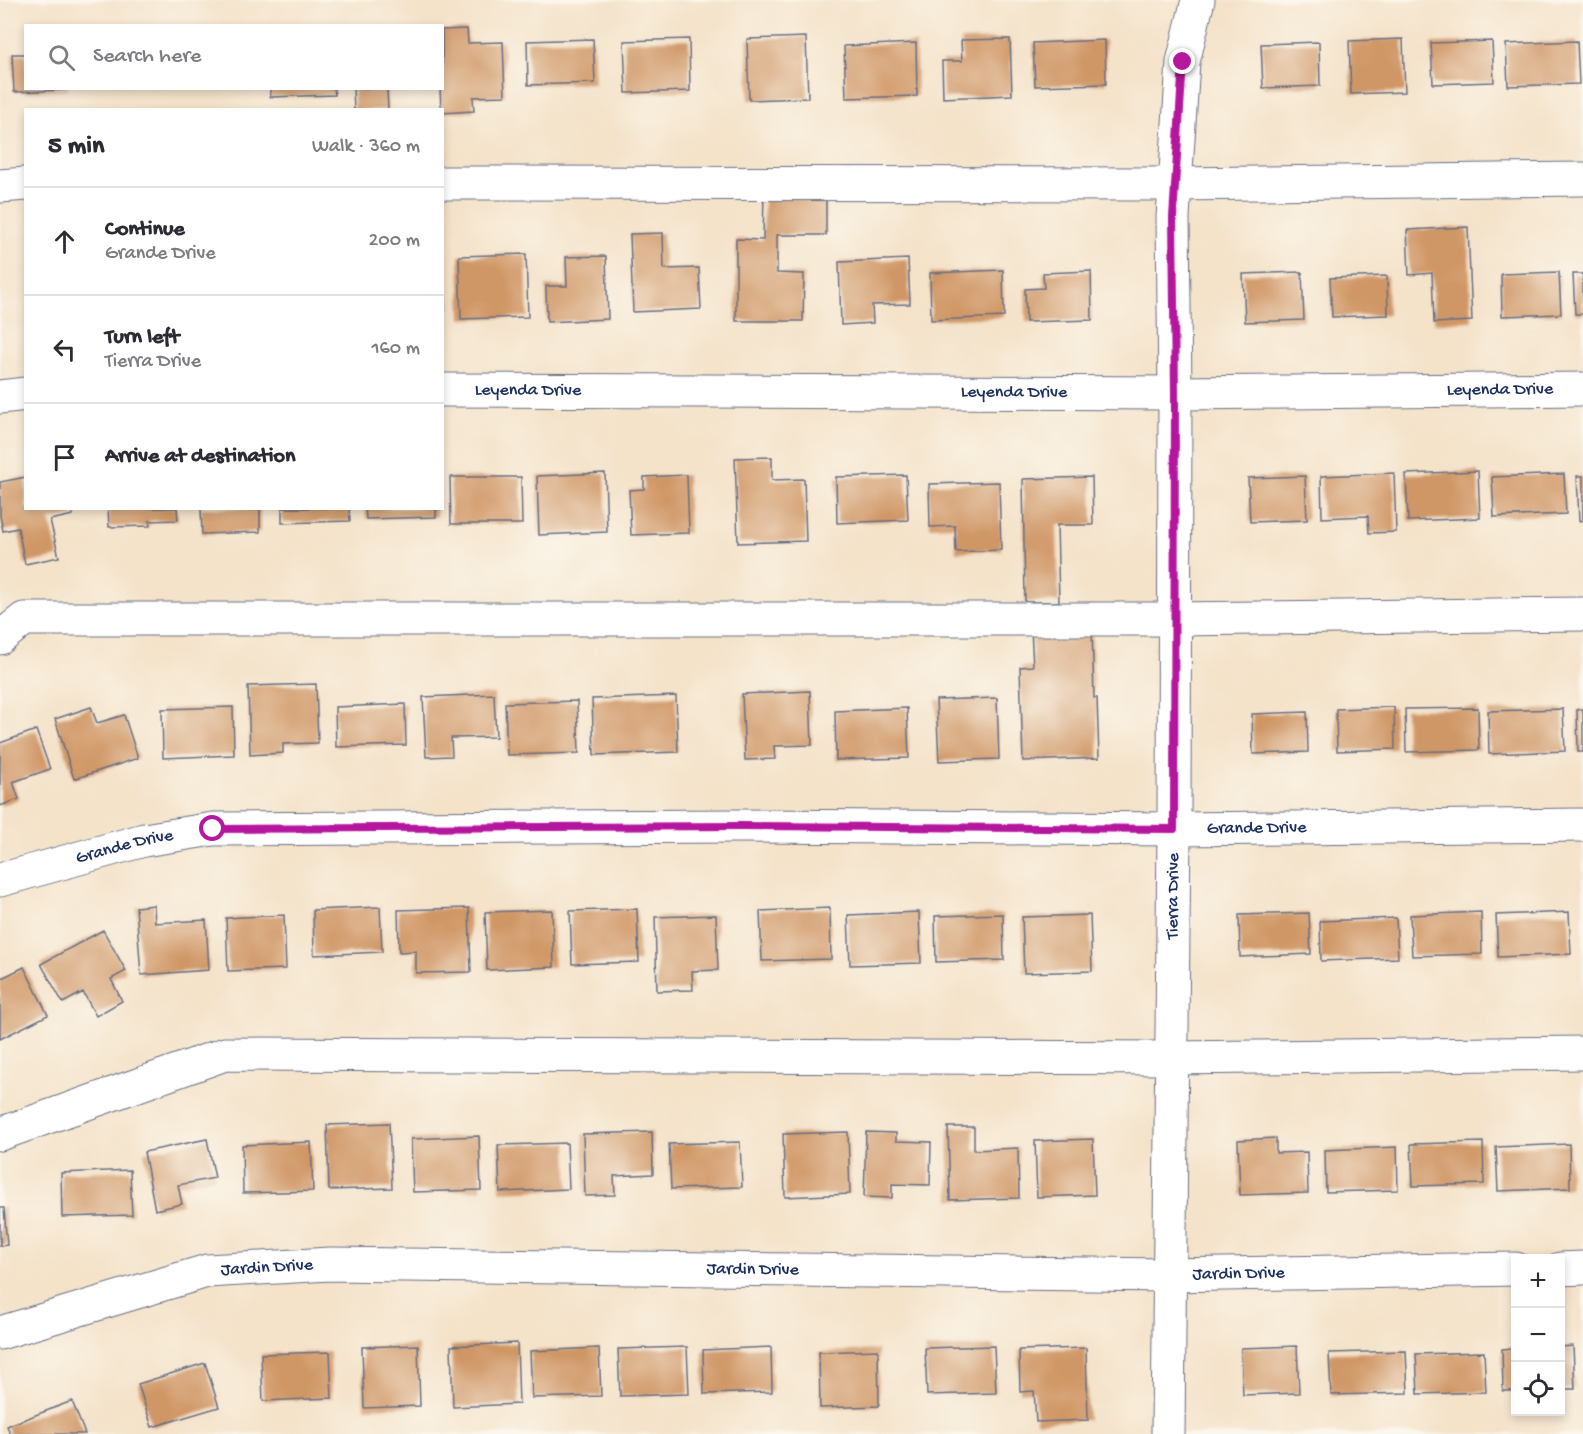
<!DOCTYPE html>
<html lang="en">
<head>
<meta charset="utf-8">
<style>
	:root { --surface:#fff; --page:#f2f2f3; --text:#2b2b33; --muted:#7c7c81; --line:#e1e1e2 }
	body { margin:0; font-family:"Gochi Hand",sans-serif; background:var(--page); color:var(--text) }
	.controls { position:absolute; right:18px; bottom:18px; display:grid; overflow:hidden; border-radius:0px; box-shadow:0 3px 9px #0003 }
	.controls button { width:54px; height:54px; display:grid; place-items:center; padding:0; border:0; border-bottom:2px solid var(--line); background:var(--surface); color:var(--text); font:30px sans-serif }
	.stop { position:absolute; width:18px; height:18px; margin:-14px; border:4px solid #b5179e; border-radius:50%; background:#fff }
	.stop.end { background:#b5179e; border-color:#fff; box-shadow:0 2px 6px #0008 }
	.list { margin:0; padding:0; list-style:none }
	h2 { display:flex; justify-content:space-between; align-items:center; height:78px; margin:0; padding:0 24px; font-size:26px }
	h2 small { font-size:20px; font-weight:400; color:var(--muted) }
	.list li { display:grid; grid-template-columns:39px 1fr auto; gap:18px; align-items:center; box-sizing:border-box; height:108px; padding:0 24px; border-top:2px solid var(--line) }
	.list b { display:block; font-size:22px; white-space:nowrap }
	.list p { margin:0; font-size:20px; white-space:nowrap; color:var(--muted) }
	.list em { font-size:20px; font-style:normal; color:var(--muted) }
	.icon { flex:none; width:33px; height:33px; fill:none; stroke:currentColor; stroke-width:2; stroke-linecap:round; stroke-linejoin:round }
	.map { position:relative; flex:none; width:1583px; height:1434px; overflow:hidden }
	.search { position:absolute; background:var(--surface); box-shadow:0 3px 9px #0003; left:24px; top:24px; width:420px; height:66px; display:flex; align-items:center; gap:15px; box-sizing:border-box; padding:0 21px; border-radius:0px; color:var(--muted); font-size:22px }
	.panel { position:absolute; background:var(--surface); box-shadow:0 3px 9px #0003; left:24px; top:108px; width:420px; height:402px; border-radius:0px }
	.map>svg:first-child { display:block }
	.building { fill:#d09766 }
	.lines { fill:none; stroke-linecap:round; stroke-linejoin:round }
	.minor-casing { stroke:#676e83; stroke-width:35 }
	.minor { stroke:#fff; stroke-width:33 }
	.route { stroke:#b5179e; stroke-width:8 }
	.labels { text-anchor:middle; dominant-baseline:central; stroke-width:6; stroke-linejoin:round; paint-order:stroke }
	.street-label { font-size:18px; fill:#1b2f5e; stroke:#fbf7ec }
</style>
</head>
<body>
<div class="map">
<svg width="1583" height="1434" viewBox="0 0 1583 1434">
	<rect width="100%" height="100%" fill="#fbf7ec"/>
	<filter id="ink" filterUnits="userSpaceOnUse"><feTurbulence type="fractalNoise" baseFrequency=".0167" numOctaves="2"/><feDisplacementMap in="SourceGraphic" scale="12" xChannelSelector="R" yChannelSelector="G"/><feConvolveMatrix kernelMatrix="1 2 1 2 8 2 1 2 1" color-interpolation-filters="sRGB"/></filter>
	<filter id="wash" filterUnits="userSpaceOnUse"><feTurbulence type="fractalNoise" baseFrequency=".008" numOctaves="4" result="noise"/><feDisplacementMap in="SourceGraphic" scale="24" xChannelSelector="R" yChannelSelector="G"/><feGaussianBlur stdDeviation="1.35" result="paint"/><feColorMatrix in="noise" values="0 0 0 0 0 0 0 0 0 0 0 0 0 0 0 0 0 1.4 0 .05"/><feComposite in="paint" operator="in"/></filter>
	<g filter="url(#wash)">
		<rect width="100%" height="100%" fill="#f4e2c9"/>
		<g id="blocks">
			<!-- building -->
			<path class="building" d="M467,29L468,43L503,42L505,96L473,97L474,111L442,113V110H441L440,88H442V30Z
				M806,37L808,98L749,100L747,39Z
				M593,39L595,83L528,85L527,41Z
				M689,39L690,91L626,93L624,41Z
				M1010,39L1012,95L943,98L942,61H962L961,40Z
				M1403,39L1405,92L1351,94L1349,41Z
				M1105,40L1106,84L1035,86L1033,43Z
				M1492,41L1494,82L1433,84L1431,43Z
				M1577,41L1579,84L1508,86L1506,44Z
				M1319,42L1320,86L1263,88L1261,44Z
				M916,43L917,96L846,98L844,46Z
				M12,54H26V88H68V90L14,92Z
				M270,88H334L335,95L270,97Z
				M353,88H387L388,110H354Z
				M764,193L826,194V235H777V273L804,274L803,321H736V239L763,240Z
				M1468,227L1472,321L1434,323L1432,273L1409,275L1407,230Z
				M663,233L664,269L699,268L701,309L633,312L630,234Z
				M526,254L528,317L461,319L459,256Z
				M606,256L608,319L547,322L546,286H567L566,257Z
				M908,259L910,304L872,305L873,323L841,325L839,262Z
				M1003,270L1004,317L931,320L930,273Z
				M1091,271L1092,320L1026,322L1025,289L1044,288L1043,273Z
				M1302,272L1304,320L1245,322L1243,274Z
				M1559,272L1561,314L1502,316L1501,274Z
				M1573,274H1583V314H1575Z
				M1387,276L1388,315L1332,317L1330,278Z
				M442,282H444L445,312H442Z
				M772,457V480L804,479L806,541L738,543L735,458Z
				M1478,471L1480,518L1408,521L1406,474Z
				M605,473L607,532L539,535L537,476Z
				M1394,473L1396,532L1369,533L1368,516L1322,518L1321,476Z
				M1564,474L1566,514L1494,517L1492,477Z
				M687,475L689,533L631,535L629,490L644,489V477Z
				M906,475L908,520L837,523L836,477Z
				M1305,476L1307,520L1250,522L1248,478Z
				M1577,476H1583V520L1579,521Z
				M26,477V508H72L73,515L50,520L59,557L25,564L18,528L3,531L0,516V482Z
				M450,477H521L522,524H451Z
				M1092,477L1093,525H1057L1059,602H1025L1023,479Z
				M999,482L1001,550L956,552L955,526L930,527L929,484Z
				M108,508H177L178,520L149,521L150,526L109,527Z
				M201,508H260V532L202,534Z
				M282,508H349L350,521L282,523Z
				M365,508H436V517L366,519Z
				M1092,628L1094,698H1097L1099,758L1023,761L1020,667L1033,666L1031,630Z
				M316,684L318,743L283,744V753L250,755L248,686Z
				M810,691L812,745L774,746L775,759L745,760L742,694Z
				M494,694L496,737L451,738L452,756L426,757L423,697Z
				M676,696L678,752L594,755L592,699Z
				M997,698L999,759L939,761L936,700Z
				M577,701L579,753L507,755L505,703Z
				M405,704L406,745L336,747L335,707Z
				M91,707L97,723L124,715L138,758L74,779L55,719Z
				M233,707L234,755L163,758L162,709Z
				M1394,707L1395,749L1337,751L1336,709Z
				M907,708L909,758L836,760L835,711Z
				M1478,708L1479,750L1406,752L1405,709Z
				M1563,709L1565,751L1489,754L1488,711Z
				M1583,709V752H1578L1577,710Z
				M1307,712L1308,752L1253,754L1252,714Z
				M36,730L50,769L13,782L19,799L0,806V743Z
				M154,905L155,923L206,920L209,970L141,975L136,907Z
				M380,907L382,952L314,955L313,910Z
				M469,908L471,972L416,973V951L399,952L398,910Z
				M830,908L831,959L762,961L760,911Z
				M637,909L639,962L572,964L570,911Z
				M552,910L554,967L487,970L485,912Z
				M919,912L921,963L850,965L848,915Z
				M1481,912L1482,954L1412,956L1410,915Z
				M1569,912L1571,954L1498,957L1496,915Z
				M1309,913L1311,954L1240,957L1239,915Z
				M1003,914L1004,960L936,962L935,916Z
				M284,915L286,969L228,971L226,918Z
				M716,915L718,970L692,971L693,990L657,991L655,917Z
				M1090,915L1092,971L1024,973L1022,917Z
				M1396,918L1398,958L1321,961L1320,921Z
				M103,930L126,971L111,979L122,1001L96,1016L83,992L63,1003L41,964Z
				M24,967L48,1015L0,1039V979Z
				M389,1123L392,1188L329,1190L327,1125Z
				M948,1127H974V1150L1018,1148L1019,1198L950,1200Z
				M652,1132L653,1174L614,1176L615,1195L585,1196L583,1134Z
				M848,1132L850,1194L785,1197L783,1134Z
				M866,1132L896,1133V1141L931,1142L930,1185L892,1184V1198L864,1197Z
				M479,1136L481,1190L413,1192L411,1139Z
				M1276,1138V1153L1307,1152L1308,1193L1240,1195L1238,1140Z
				M207,1139L215,1178L178,1185L182,1204L155,1210L144,1152Z
				M1093,1139L1095,1195L1037,1197L1035,1141Z
				M311,1142L313,1191L243,1193L242,1145Z
				M740,1142L742,1187L671,1189L669,1144Z
				M1483,1142L1484,1184L1413,1186L1411,1144Z
				M567,1143L569,1189L500,1192L498,1145Z
				M1569,1144L1570,1188L1498,1191L1496,1147Z
				M1397,1147L1398,1190L1326,1192L1325,1150Z
				M130,1170L132,1215L62,1217L61,1173Z
				M0,1208H4L7,1245L0,1246Z
				M517,1343L519,1404L453,1407L451,1346Z
				M418,1345L420,1406L364,1408L362,1347Z
				M994,1346L996,1393L927,1395L925,1348Z
				M1297,1346L1299,1393L1243,1395L1241,1348Z
				M1573,1346L1575,1389H1560V1347Z
				M687,1347L689,1394L620,1396L618,1349Z
				M771,1347L772,1392L704,1394L703,1350Z
				M599,1348L601,1396L532,1398L530,1351Z
				M1086,1348L1088,1420L1036,1422L1034,1391L1020,1392L1019,1350Z
				M1516,1348V1391H1503L1502,1349Z
				M878,1350L879,1406L820,1408L819,1352Z
				M1406,1351L1408,1393L1331,1395L1329,1353Z
				M330,1352L332,1398L263,1401L261,1354Z
				M1484,1352L1486,1392L1418,1394L1416,1354Z
				M205,1363L219,1407L152,1427L138,1384Z
				M72,1401L85,1434H10L7,1426Z"/>
		</g>
	</g>
	<g filter="url(#ink)">
		<use href="#blocks" fill-opacity="0" stroke="#676e83" stroke-width="1.5"/>
		<g class="lines">
			<defs>
				<g id="minor">
					<path d="M442,183L1175,184L1583,179"/>
					<path d="M0,186L26,184"/>
					<path id="s1" d="M442,390L1175,393L1583,389"/>
					<path d="M0,397L26,394"/>
					<path d="M0,638L24,619H1174L1583,614"/>
					<path id="s2" d="M0,880L144,840L213,829L740,826L1174,829L1583,825"/>
					<path d="M0,1134L225,1054L1171,1058L1583,1053"/>
					<path d="M1560,1269L1583,1268"/>
					<path id="s3" d="M0,1333L207,1271L330,1264L1169,1275L1516,1269"/>
					<path id="s4" d="M1168,1434L1174,829L1175,393L1173,217L1183,62L1198,0"/>
				</g>
			</defs>
			<!-- minor casing -->
			<use href="#minor" class="minor-casing"/>
			<!-- minor -->
			<use href="#minor" class="minor"/>
		</g>
	</g>
	<g class="lines" filter="url(#ink)">
		<!-- route -->
		<path class="route" d="M213,829L740,826L1174,829L1175,393L1173,217L1183,62"/>
	</g>
	<g class="labels">
		<!-- street labels -->
		<g class="street-label">
			<text stroke="none"><textPath href="#s1" startOffset="1058">Leyenda Drive</textPath></text>
			<text stroke="none"><textPath href="#s1" startOffset="86">Leyenda Drive</textPath></text>
			<text stroke="none"><textPath href="#s1" startOffset="572">Leyenda Drive</textPath></text>
			<text stroke="none"><textPath href="#s2" startOffset="1263">Grande Drive</textPath></text>
			<text stroke="none"><textPath href="#s2" startOffset="129">Grande Drive</textPath></text>
			<text stroke="none"><textPath href="#s4" startOffset="538">Tierra Drive</textPath></text>
			<text stroke="none"><textPath href="#s3" startOffset="276">Jardin Drive</textPath></text>
			<text stroke="none"><textPath href="#s3" startOffset="762">Jardin Drive</textPath></text>
			<text stroke="none"><textPath href="#s3" startOffset="1248">Jardin Drive</textPath></text>
		</g>
	</g>
</svg>
<div class="controls">
<button>+</button>
<button>−</button>
<button><svg class="icon" aria-label="locate" viewBox="0 0 24 24"><circle cx="12" cy="12" r="6"/><path d="M12 2v4M12 18v4M2 12h4M18 12h4"/></svg></button>
</div>
<div class="stop" style="left:213px;top:829px"></div>
<div class="stop end" style="left:1183px;top:62px"></div>
<div class="search"><svg class="icon" aria-label="search" viewBox="0 0 24 24"><circle cx="10" cy="10" r="6"/><path d="M15 15l6 6"/></svg>Search here</div>
<section class="panel">
<h2>5 min<small>Walk · 360 m</small></h2>
<ul class="list">
<li><svg class="icon" aria-label="ahead" viewBox="0 0 24 24"><path d="M12 20V5M6 11l6-6 6 6"/></svg><div><b>Continue</b><p>Grande Drive</p></div><em>200 m</em></li>
<li><svg class="icon" aria-label="left" viewBox="0 0 24 24"><path d="M17 20v-9H6M10 6l-5 5 5 5"/></svg><div><b>Turn left</b><p>Tierra Drive</p></div><em>160 m</em></li>
<li><svg class="icon" aria-label="arrive" viewBox="0 0 24 24"><path d="M6 21V4h12l-3 4 3 4H6"/></svg><div><b>Arrive at destination</b></div></li>
</ul>
</section>
</div>
</body>
</html>
